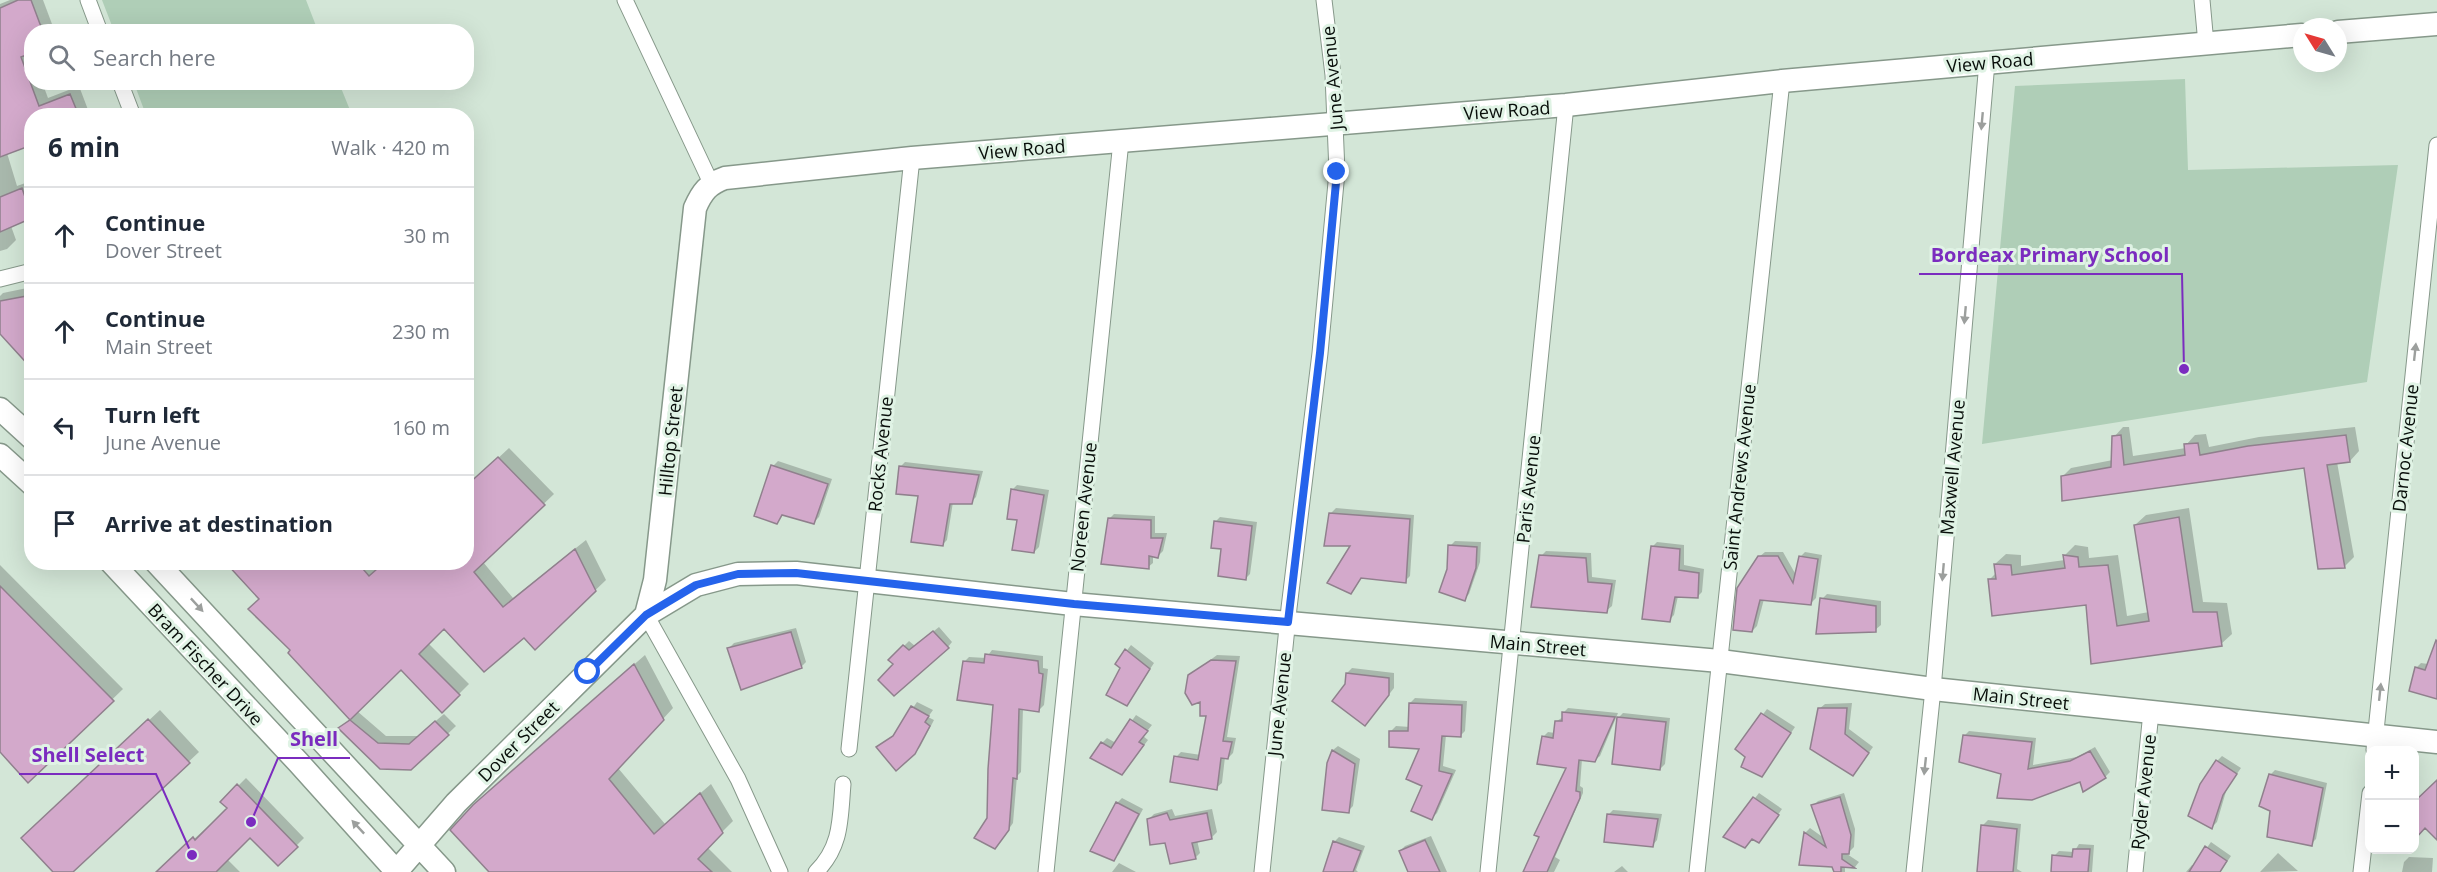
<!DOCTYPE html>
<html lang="en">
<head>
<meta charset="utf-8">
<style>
	:root { --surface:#fff; --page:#f6f6f7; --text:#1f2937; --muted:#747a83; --line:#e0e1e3 }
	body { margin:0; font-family:"Open Sans",sans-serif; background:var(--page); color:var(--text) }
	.controls { position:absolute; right:18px; bottom:18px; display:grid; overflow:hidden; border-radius:12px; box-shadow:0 6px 24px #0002 }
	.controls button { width:54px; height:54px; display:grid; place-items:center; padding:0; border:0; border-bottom:2px solid var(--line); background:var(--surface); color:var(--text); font:30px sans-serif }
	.compass { position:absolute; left:2293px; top:18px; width:54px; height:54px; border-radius:50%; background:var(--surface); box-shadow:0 6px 24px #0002; rotate:307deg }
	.stop { position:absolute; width:18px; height:18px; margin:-14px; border:4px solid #2563eb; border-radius:50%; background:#fff }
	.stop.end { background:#2563eb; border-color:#fff; box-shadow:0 2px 6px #0008 }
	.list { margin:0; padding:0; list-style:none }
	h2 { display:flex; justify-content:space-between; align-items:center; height:78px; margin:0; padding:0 24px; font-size:26px }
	h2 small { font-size:20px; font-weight:400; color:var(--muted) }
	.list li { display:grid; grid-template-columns:39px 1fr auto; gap:18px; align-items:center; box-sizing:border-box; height:96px; padding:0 24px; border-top:2px solid var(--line) }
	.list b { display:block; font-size:22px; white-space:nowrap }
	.list p { margin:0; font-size:20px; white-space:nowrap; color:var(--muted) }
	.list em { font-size:20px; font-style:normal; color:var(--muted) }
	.icon { flex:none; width:33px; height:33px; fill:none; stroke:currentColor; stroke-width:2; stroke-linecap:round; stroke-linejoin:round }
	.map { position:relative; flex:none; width:2437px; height:872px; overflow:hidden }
	.search { position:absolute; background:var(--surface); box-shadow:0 6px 24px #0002; left:24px; top:24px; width:450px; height:66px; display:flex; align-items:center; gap:15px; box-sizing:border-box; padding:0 21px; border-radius:24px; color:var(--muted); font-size:22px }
	.panel { position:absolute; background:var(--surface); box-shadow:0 6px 24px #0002; left:24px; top:108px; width:450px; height:462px; border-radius:24px }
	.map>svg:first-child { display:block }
	.green { fill:#afceb7 }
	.shadow { fill:#0003 }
	.building { fill:#d3a9cb; stroke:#90808d; stroke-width:1.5 }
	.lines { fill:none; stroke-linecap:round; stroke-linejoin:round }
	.street-casing { stroke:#86988a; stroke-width:17 }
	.secondary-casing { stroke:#86988a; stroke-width:25 }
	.street { stroke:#fff; stroke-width:15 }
	.secondary { stroke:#fff; stroke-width:22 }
	.oneway { fill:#9c9f9d }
	.route { stroke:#2563eb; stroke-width:8 }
	.labels { text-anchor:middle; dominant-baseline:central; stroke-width:6; stroke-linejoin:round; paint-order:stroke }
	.street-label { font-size:18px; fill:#080e0a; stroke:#e0f3e5 }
	.leader { fill:none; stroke:#7b2cbf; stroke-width:2 }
	.callout-dot { fill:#7b2cbf; stroke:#e0f3e5; stroke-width:2 }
	.callout-label { font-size:20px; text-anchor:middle; font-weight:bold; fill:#7b2cbf; stroke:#e0f3e5; stroke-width:6; stroke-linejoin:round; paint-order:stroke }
</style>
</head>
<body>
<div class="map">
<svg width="2437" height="872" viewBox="0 0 2437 872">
	<rect width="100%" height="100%" fill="#d3e6d7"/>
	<!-- green -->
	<path class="green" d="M102,0H306L318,31H114Z
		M2185,79L2188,170L2398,165L2367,382L1982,444L2015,86Z
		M134,83H339L352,115H146Z"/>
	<!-- shadow -->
	<path class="shadow" d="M10,0H43L55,32H32V82H42L48,98L79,86L90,115L32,116L7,153L17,186L31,181L32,216L11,226L16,240L7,249L0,251V4Z
		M32,287V367L0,332V296L3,293Z
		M2123,427H2129L2133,456L2186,448V445L2195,435L2206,434L2209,447L2259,437L2355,427L2359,451L2350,461L2337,462L2354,557L2344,567L2305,466L2062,477L2071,468L2113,460L2114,437Z
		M509,448L554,494L483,562L513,598L586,540L606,580L535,648L524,635L445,627L428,643L469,684L442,711L402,668L357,711L386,736H418L444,714L456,726L411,769L340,728L351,718L292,650L261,598L227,562H376L381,567L466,562V488Z
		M778,461L832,479L819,517L814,522L784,514L777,522L773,466Z
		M905,462L983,471L976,497L971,502H953L947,540L942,545L920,495L900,467Z
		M1017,485L1049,490L1039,547L1034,552L1019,518L1012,490Z
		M1336,508L1414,515L1410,576L1405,581L1362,577L1351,592L1353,544L1331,513Z
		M2189,508L2203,602L2227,603L2232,634L2221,644L2092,662L2087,604L1990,579L1997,572L1995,564L2006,554L2021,555V566L2065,560L2064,556L2075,545L2088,547L2089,558L2118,555L2127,616L2149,612L2135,525L2146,515Z
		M1114,514L1155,516V533H1167L1163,551L1158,556L1153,555V563L1148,567L1109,519Z
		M1220,517L1257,522L1250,574L1245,579L1223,547L1215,522Z
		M1455,541L1481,542L1480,562L1469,594L1464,599L1449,569L1450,546Z
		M1657,542L1684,545V565L1704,569L1702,592L1697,597L1678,596L1674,615L1669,620L1652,547Z
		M1546,551L1591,553L1592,577L1616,580L1612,606L1606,611L1541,556Z
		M1765,552H1783L1796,575L1800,557L1805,552L1822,555L1816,598L1811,603L1764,599L1757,626L1752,631L1759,557Z
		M0,565L123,689L28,781L0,750Z
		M1827,594L1881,601V625L1875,630L1822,599Z
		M939,627L952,642L948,647L895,664L890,660L909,641L915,646Z
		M796,628L806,662L801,667L729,648L734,643Z
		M2437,642V698L2416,668L2421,663L2428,664Z
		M1131,645L1154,663L1127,704L1122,668L1117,664Z
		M992,650L1043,656V668L1048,669L1044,705L1039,710L1023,708L1021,772L1017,776L1013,823L1000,842L989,818L994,704L964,662L969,657L986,658Z
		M645,655L673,708L618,768L665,824L711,784L733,821L707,847L732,872H492L485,795Z
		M1217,655L1240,656L1227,737L1236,738L1233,753L1228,758L1225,757L1222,783L1216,788L1176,757L1181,752L1201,755L1208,715L1189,676Z
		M1352,668L1394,673V688L1370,719L1346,685L1347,673Z
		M1415,698L1467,701L1465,731L1460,736L1446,735L1443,766L1456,770L1437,813L1432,818L1423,785L1421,747L1391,731L1396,726L1410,727V703Z
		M917,702L933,710L928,717L934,720L920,747L914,753L878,747L896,733Z
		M1852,703L1849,729L1873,747L1857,769L1819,709L1825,704Z
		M1568,708L1618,713L1600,756L1595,760L1582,759L1580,786L1583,788V793L1555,857L1560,860L1554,872H1524L1568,767L1544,736L1548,732L1555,733L1557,721L1563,717V713Z
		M1767,709L1795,727L1762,775L1747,756L1737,749Z
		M160,710L199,752L71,872H55L34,828Z
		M1623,713L1670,718L1665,764L1660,769L1618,718Z
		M1136,715L1152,725L1143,736L1148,740L1127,768L1102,743L1107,738L1116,743Z
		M1969,731L2036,738L2033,765L2077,757L2095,747L2110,772L2105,777L2081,780L2003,773L1964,736Z
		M1338,746L1360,759L1353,806L1348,811L1328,763L1333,750Z
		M2222,756L2241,768L2227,788L2217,822L2212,827L2217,761Z
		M2275,770L2327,783L2316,839L2311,844L2272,810L2270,775Z
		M246,778L304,838L278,864L250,836L227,859L240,872H158L228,808L222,802Z
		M1759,793L1782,809L1763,836L1725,837Z
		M1844,793L1855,829L1854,847L1849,852H1844L1859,862L1855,867L1845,866V872H1836L1833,865L1805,833L1810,828L1824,838L1813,806L1818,801Z
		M1122,798L1143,809L1119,854L1114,859L1117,803Z
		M1172,809L1175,816L1212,809L1217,832L1212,837L1197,840L1200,853L1195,858L1167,842L1148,820L1154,814Z
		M1613,810L1662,814L1657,840L1652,846L1608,815Z
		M1988,820L2021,824L2017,869L2022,872H1978L1983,825Z
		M1431,836L1447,872H1409L1400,851L1405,846Z
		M1339,837L1365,846L1356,870L1358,872H1324L1334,842Z
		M2211,842L2231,856L2220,872H2186L2192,865L2194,866Z
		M2079,844L2094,845L2092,872H2052L2054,856L2059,851L2074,852Z
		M2278,853L2298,871L2260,872Z
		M2409,857L2433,858L2432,872H2402L2404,862Z
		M1119,863L1136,872H1112Z
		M1622,866L1628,872H1614Z"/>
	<!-- building -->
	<path class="building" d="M18,0H31L43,32H32V53L21,57L39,106L70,94L79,116H32V145L0,157V8Z
		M22,188L32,218L0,232V197Z
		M32,295V369L0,334V301Z
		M2121,435L2124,465L2185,455L2184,444L2198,443L2200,455L2248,446L2346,435L2350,462L2327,465L2345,568L2318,569L2304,468L2062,501L2061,476L2111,467L2112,436Z
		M498,457L545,505L474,572L503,607L575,549L596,591L535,650L524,638L484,672L444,629L419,654L460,695L442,713L401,670L350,720L288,653L290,650L248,609L259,599L225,562H357L369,576L385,562H466V486Z
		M771,465L828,484L814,524L782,515L777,524L754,516Z
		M899,466L979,475L972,504H950L943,546L911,542L918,496L896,494Z
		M1011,489L1044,495L1034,553L1012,550L1017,520L1007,519Z
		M1329,513L1410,519L1406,583L1361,578L1351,594L1327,583L1350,546H1324Z
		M2179,517L2193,612H2217L2222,646L2091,664L2086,605L1992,616L1988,579H1996L1994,564L2011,565L2012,575L2065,568L2063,555L2078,557L2079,567L2108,565L2117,626L2149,621L2134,525Z
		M1108,518L1151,520V538H1163L1158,558L1149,556V569L1101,564Z
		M1214,521L1252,526L1246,580L1218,576L1221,549L1211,548Z
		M1448,545L1477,547L1476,568L1465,601L1439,592L1447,569Z
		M1651,546L1680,549L1679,570L1699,573L1698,598L1675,597L1670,622L1642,619Z
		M1539,555L1586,558L1588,582L1612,584L1607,613L1531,607Z
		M1758,556H1778L1793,583L1799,556L1818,559L1811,605L1760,600L1752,632L1733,630L1737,588Z
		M0,586L114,701L28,783L0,752Z
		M1820,598L1876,606V632L1816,634Z
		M933,631L949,648L894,696L878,680L893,664L888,660L903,645L909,650Z
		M791,632L802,668L741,690L727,648Z
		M2436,640L2437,641V699L2409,691L2415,667L2425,670Z
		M1125,649L1150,669L1127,706L1106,695L1120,668L1115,664Z
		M985,654L1038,661L1039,673L1043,674L1039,712L1019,709L1017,779L1013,778L1009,830L995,849L974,838L987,818L988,769L993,705L957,700L963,661L984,663Z
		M1211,660L1236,661L1223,741L1232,742L1228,759L1221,758L1217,790L1170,782L1174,756L1198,760L1206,716H1200V702L1192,705L1185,693L1188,675Z
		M634,664L664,720L609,779L654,834L700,793L723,833L698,859L712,872H489L450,830L473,805Z
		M1346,673L1389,678V695L1365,726L1332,701L1345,684Z
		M1409,703L1462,705L1461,737L1442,736L1439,771L1452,774L1432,820L1411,811L1422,786L1406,779L1419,749L1389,747V731H1408Z
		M911,706L929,716L925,722L930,726L915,754L896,771L876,747L893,736Z
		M1818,708H1847L1845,734L1869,753L1853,776L1810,749Z
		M1562,712L1615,717L1595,762L1579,760L1576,791L1580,792V798L1547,872H1523L1539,837L1534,835L1566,768L1537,764L1542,736L1553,738L1555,721H1562Z
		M1761,713L1791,733L1762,777L1741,767L1745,757L1735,749Z
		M1617,717L1666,722L1660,770L1612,764Z
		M148,719L190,763L73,872H53L21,838Z
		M1130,719L1148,731L1139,742L1144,745L1122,775L1090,758L1101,742L1111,748Z
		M350,720L378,743L409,744L435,721L449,735L411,770L380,769L338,728Z
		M1963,735L2032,742L2028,769L2070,761L2090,751L2106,778L2083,792L2080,782L2032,800L1997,798L2001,774L1959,762Z
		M1332,750L1355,764L1349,813L1322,810L1327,763Z
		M2216,760L2237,774L2223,795L2212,829L2188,816L2200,784Z
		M2269,774L2323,788L2312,846L2267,837L2270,811L2259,806Z
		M2437,780V840L2425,828L2415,839V801Z
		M237,784L298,847L278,866L250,838L216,872H156L193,837L195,840L227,808L220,802Z
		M1753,797L1779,815L1759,843L1752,839L1745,848L1723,837Z
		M1840,797L1851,835L1849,854H1842V859L1855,868L1841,867V872H1834L1832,867L1799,865L1804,832L1826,847L1811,805Z
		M1116,802L1139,814L1114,861L1090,851Z
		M1167,813L1170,820L1207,813L1212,839L1192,843L1196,859L1170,864L1165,843L1150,845L1147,819Z
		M1607,814L1658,819L1653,847L1604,842Z
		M1981,825L2017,829L2013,872H1977Z
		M1425,840L1440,872H1408L1399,851Z
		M1333,841L1361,851L1353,872H1323Z
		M2205,846L2227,861L2220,872H2189Z
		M2073,849H2090L2088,872H2051L2052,855L2072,857Z"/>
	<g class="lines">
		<defs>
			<path id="street" d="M88,0L100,32
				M625,0L711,183
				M2202,0L2206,44
				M120,82L133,116
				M0,279L32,271
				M646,615L738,779L780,872
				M849,749L912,158
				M2374,750L2437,145
				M816,872C842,846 840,819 843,784
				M1046,872L1121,141
				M1262,872L1289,608L1320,353L1337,172L1333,75L1324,0
				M1488,872L1566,105
				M1697,872L1782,81
				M1914,872L1933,689L1987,62
				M2135,872L2151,712
				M2361,872L2370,793"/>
			<path id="secondary" d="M2338,32L2437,24
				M0,409L32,438
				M0,455L32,484
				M111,562L298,762L397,872
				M156,562L444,872
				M646,615L655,580L695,208C702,192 708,184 725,178L912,158L1566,105L1782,81L2302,35
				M396,872L456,803L646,615L696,585L738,574L796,573L1073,604L1720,661L1933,689L2437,742"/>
		</defs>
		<!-- street casing -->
		<use href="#street" class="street-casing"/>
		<!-- secondary casing -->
		<use href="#secondary" class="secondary-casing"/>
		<!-- street -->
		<use href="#street" class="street"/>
		<!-- secondary -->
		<use href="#secondary" class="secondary"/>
	</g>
	<!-- one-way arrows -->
	<defs><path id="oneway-solid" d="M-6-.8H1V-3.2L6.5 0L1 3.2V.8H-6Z" transform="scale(1.5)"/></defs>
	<g class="oneway">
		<use href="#oneway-solid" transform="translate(1982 121) rotate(95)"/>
		<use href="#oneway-solid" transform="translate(1965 315) rotate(95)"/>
		<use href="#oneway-solid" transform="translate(2415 352) rotate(-84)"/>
		<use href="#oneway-solid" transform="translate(1943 572) rotate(95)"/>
		<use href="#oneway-solid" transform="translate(197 605) rotate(47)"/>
		<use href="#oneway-solid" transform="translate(2380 692) rotate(-84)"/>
		<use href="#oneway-solid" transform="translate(1925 766) rotate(96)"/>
		<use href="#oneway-solid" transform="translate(358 827) rotate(-133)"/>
	</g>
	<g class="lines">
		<!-- route -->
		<path class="route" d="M588,672L646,615L696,585L738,574L796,573L1074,604L1288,622L1320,353L1337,172"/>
	</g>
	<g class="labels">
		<!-- street labels -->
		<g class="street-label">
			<text transform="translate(1990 62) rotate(-5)">View Road</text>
			<text transform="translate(1332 78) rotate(-95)">June Avenue</text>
			<text transform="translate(1507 110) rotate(-4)">View Road</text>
			<text transform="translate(1022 149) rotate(-5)">View Road</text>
			<text transform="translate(670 441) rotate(-84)">Hilltop Street</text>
			<text transform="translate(2405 448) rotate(-84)">Darnoc Avenue</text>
			<text transform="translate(880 454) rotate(-84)">Rocks Avenue</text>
			<text transform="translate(1952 467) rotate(-85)">Maxwell Avenue</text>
			<text transform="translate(1739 477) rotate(-84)">Saint Andrews Avenue</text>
			<text transform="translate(1528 489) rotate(-84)">Paris Avenue</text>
			<text transform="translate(1083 507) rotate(-84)">Noreen Avenue</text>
			<text transform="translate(1538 645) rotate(5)">Main Street</text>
			<text transform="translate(206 664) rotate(47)">Bram Fischer Drive</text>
			<text transform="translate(2021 698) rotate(6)">Main Street</text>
			<text transform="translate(1279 704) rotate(-84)">June Avenue</text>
			<text transform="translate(518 741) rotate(-45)">Dover Street</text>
			<text transform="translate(2143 792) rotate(-84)">Ryder Avenue</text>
		</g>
	</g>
	<!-- callouts -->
	<path class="leader" d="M2184 369L2182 274H1919M251 822L278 758H350M192 855L156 774H19"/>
	<g class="callout-dot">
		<circle cx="2184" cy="369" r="6"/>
		<circle cx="251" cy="822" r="6"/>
		<circle cx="192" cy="855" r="6"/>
	</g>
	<g class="callout-label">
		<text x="2050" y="262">Bordeax Primary School</text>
		<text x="314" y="746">Shell</text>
		<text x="88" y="762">Shell Select</text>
	</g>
</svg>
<div class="controls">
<button>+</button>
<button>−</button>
</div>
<svg class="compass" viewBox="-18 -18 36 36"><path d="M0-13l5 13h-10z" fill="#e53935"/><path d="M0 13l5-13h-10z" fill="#747a83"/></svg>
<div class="stop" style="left:588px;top:672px"></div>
<div class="stop end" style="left:1337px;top:172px"></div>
<div class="search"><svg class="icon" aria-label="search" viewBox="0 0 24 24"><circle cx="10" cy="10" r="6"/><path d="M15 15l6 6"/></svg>Search here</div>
<section class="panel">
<h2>6 min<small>Walk · 420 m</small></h2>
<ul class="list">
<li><svg class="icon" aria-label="ahead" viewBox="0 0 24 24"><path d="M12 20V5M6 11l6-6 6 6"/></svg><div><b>Continue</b><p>Dover Street</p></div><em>30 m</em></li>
<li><svg class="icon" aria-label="ahead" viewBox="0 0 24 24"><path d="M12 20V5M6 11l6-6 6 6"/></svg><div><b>Continue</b><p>Main Street</p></div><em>230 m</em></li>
<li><svg class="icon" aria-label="left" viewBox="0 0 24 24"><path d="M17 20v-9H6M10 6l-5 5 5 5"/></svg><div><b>Turn left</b><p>June Avenue</p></div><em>160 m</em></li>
<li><svg class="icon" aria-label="arrive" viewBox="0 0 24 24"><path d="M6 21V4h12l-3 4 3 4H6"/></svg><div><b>Arrive at destination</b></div></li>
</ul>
</section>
</div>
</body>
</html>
